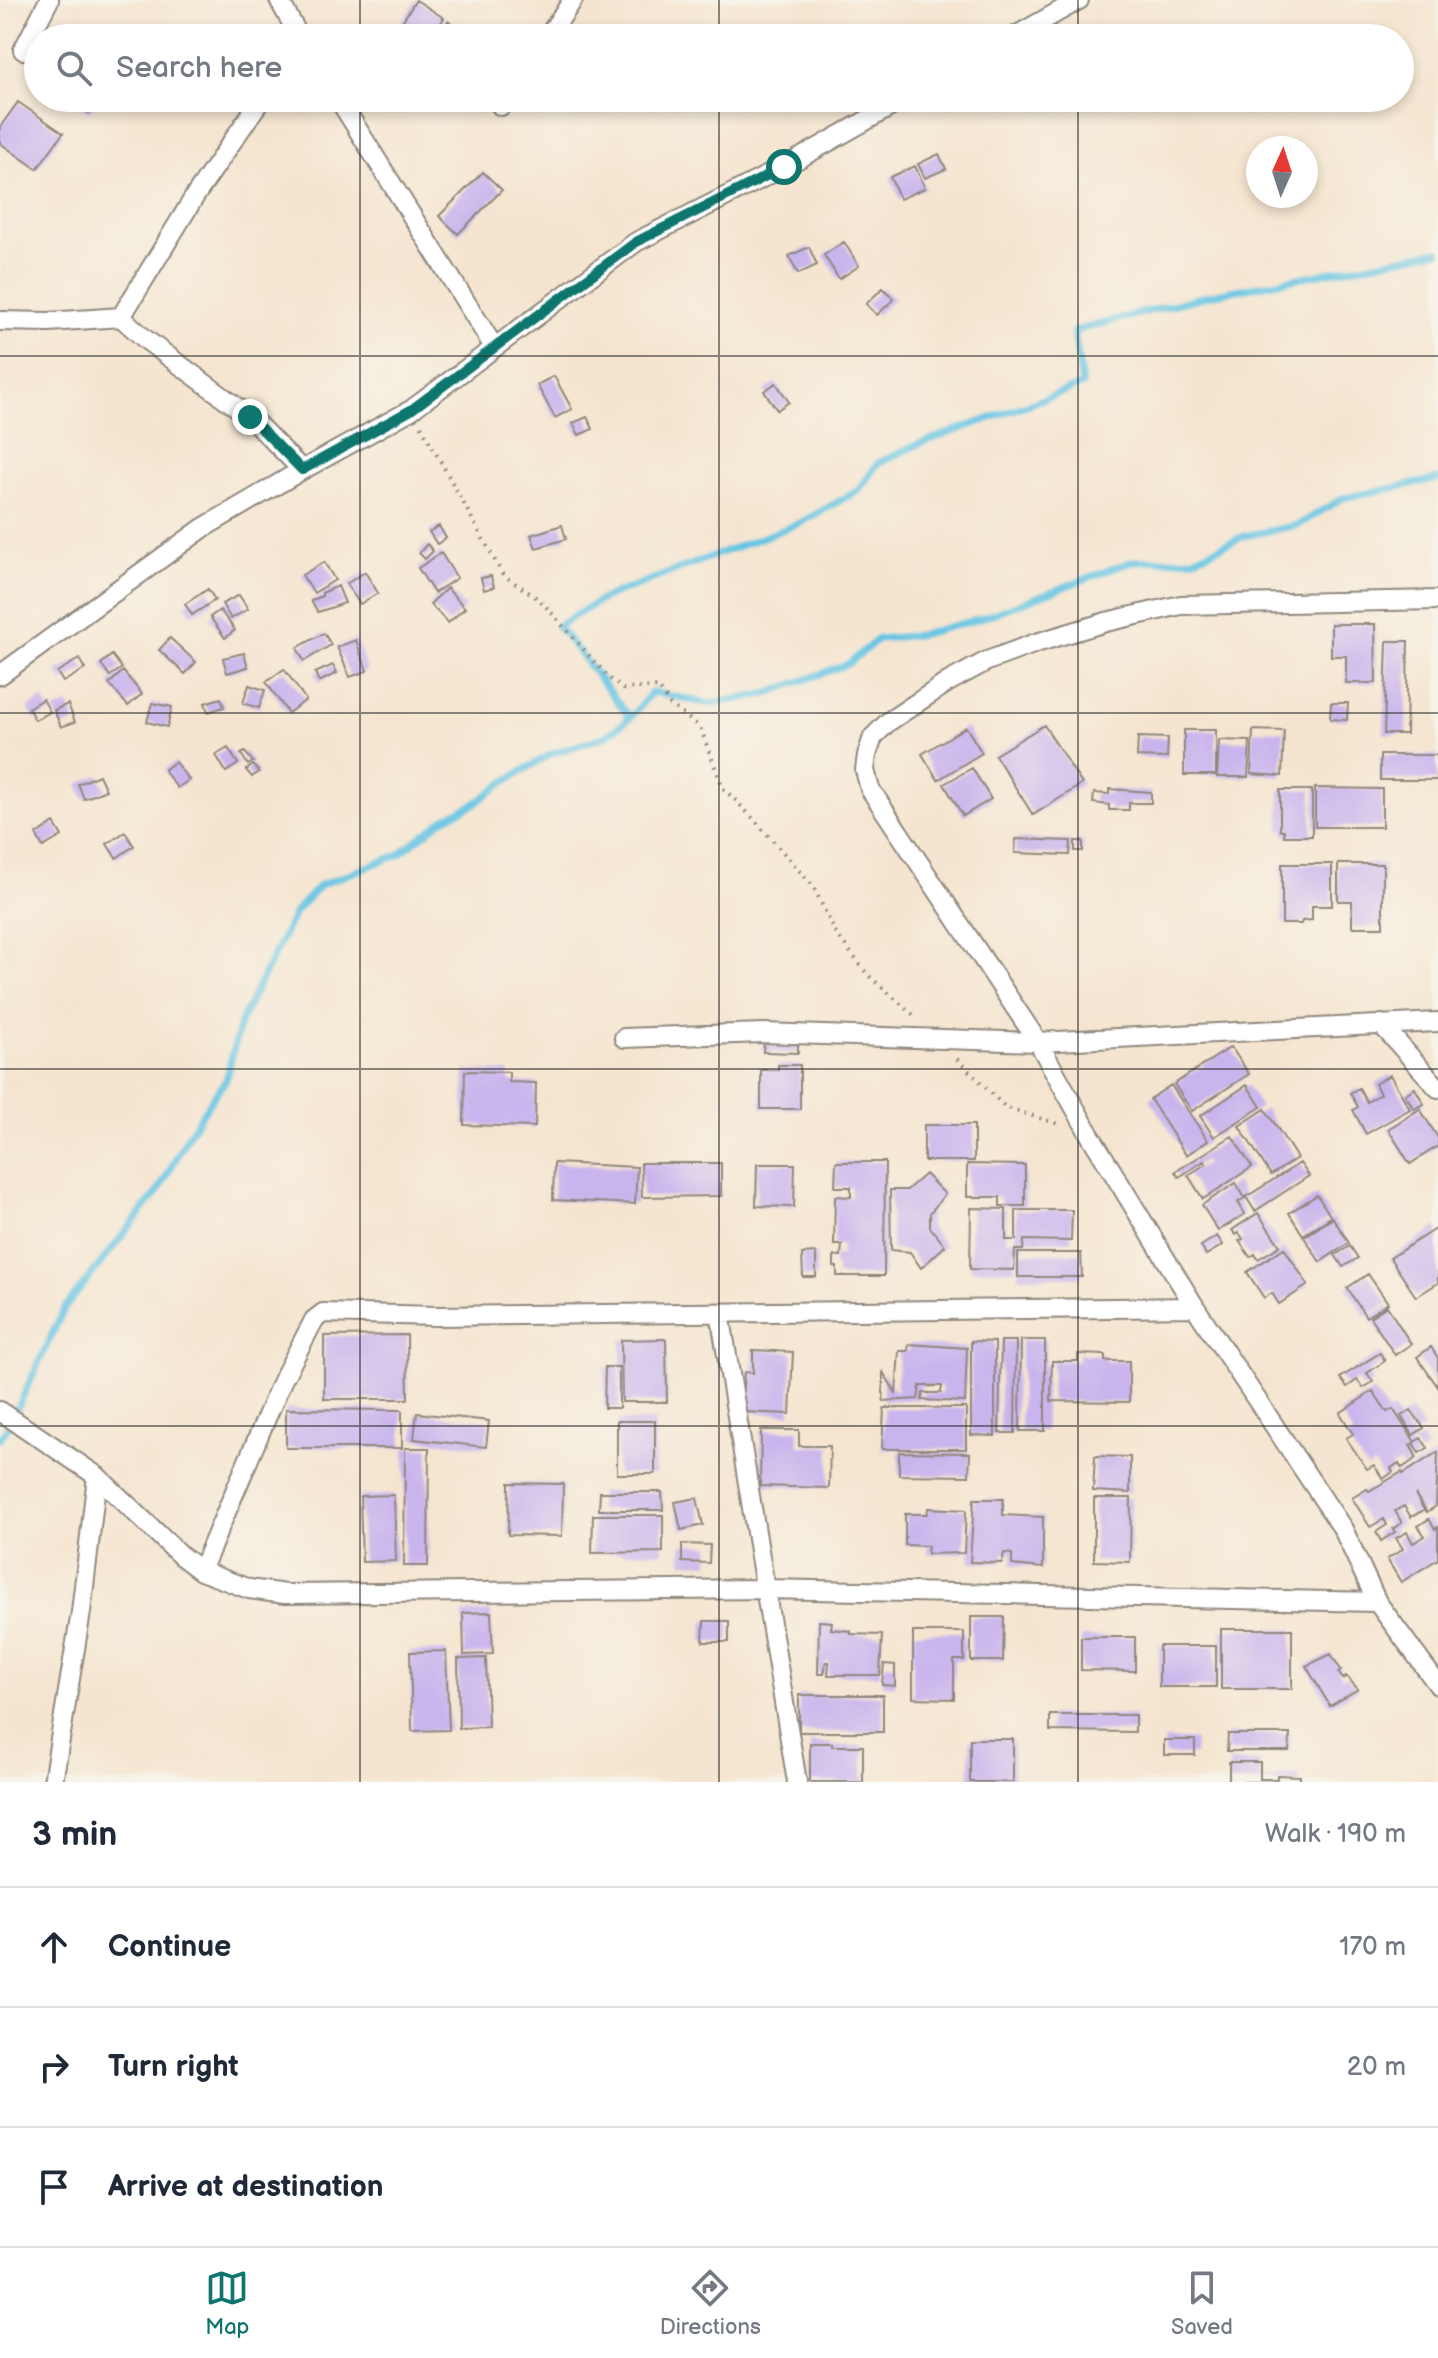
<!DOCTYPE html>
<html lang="en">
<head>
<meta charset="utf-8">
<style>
	:root { --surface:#fff; --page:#f6f6f7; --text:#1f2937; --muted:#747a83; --line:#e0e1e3; --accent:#0f766e }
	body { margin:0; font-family:"Balsamiq Sans",sans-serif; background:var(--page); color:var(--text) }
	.compass { position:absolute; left:1246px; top:136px; width:72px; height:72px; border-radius:50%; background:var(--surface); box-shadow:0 4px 12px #0003; rotate:3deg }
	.stop { position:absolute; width:24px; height:24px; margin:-18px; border:6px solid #0f766e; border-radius:50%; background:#fff }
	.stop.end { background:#0f766e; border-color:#fff; box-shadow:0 2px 8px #0008 }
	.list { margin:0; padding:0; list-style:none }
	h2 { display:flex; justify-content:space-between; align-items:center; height:104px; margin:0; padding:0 32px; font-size:34px }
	h2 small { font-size:26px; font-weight:400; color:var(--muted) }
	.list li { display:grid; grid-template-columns:52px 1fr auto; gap:24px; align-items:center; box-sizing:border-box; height:120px; padding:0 32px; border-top:2px solid var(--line) }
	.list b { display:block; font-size:30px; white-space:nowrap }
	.list em { font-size:26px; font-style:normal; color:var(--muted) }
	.icon { flex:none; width:44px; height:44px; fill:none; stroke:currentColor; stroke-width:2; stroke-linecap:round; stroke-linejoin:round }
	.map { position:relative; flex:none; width:1438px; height:1782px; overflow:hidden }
	.search { position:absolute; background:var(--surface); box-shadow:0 4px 12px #0003; left:24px; right:24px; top:24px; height:88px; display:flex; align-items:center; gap:20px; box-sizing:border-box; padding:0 28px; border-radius:44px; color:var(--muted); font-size:30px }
	.sheet { height:464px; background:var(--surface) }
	nav { display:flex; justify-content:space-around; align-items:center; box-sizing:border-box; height:112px; border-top:2px solid var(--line); background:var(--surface); font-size:22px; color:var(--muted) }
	nav a { display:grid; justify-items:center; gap:4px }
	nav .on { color:var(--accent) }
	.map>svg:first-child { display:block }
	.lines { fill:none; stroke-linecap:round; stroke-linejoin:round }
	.stream { stroke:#65c4e3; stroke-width:7 }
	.building { fill:#c9b5ed }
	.street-casing { stroke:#90887e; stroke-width:22 }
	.path { stroke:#90887e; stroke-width:4; stroke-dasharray:2 6; stroke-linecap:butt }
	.street { stroke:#fff; stroke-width:18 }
	.route { stroke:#0f766e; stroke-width:10 }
	.grid { fill:none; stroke:#2b2b2b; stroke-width:2; stroke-opacity:0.55 }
</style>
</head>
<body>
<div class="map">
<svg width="1438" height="1782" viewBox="0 0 1438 1782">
	<rect width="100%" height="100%" fill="#f7f3e8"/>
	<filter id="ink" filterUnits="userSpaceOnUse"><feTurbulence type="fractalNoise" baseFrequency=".0125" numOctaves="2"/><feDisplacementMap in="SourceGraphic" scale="16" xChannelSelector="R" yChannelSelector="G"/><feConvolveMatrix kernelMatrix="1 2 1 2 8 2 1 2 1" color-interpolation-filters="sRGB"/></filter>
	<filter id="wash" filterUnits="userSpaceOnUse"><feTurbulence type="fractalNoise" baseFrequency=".006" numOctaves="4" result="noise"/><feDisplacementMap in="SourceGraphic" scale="32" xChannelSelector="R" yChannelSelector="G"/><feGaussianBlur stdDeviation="1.8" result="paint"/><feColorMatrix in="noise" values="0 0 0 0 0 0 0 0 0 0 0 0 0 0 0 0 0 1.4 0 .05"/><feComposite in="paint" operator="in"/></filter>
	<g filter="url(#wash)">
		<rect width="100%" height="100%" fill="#f5e5d0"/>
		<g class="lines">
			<!-- stream -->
			<path class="stream" d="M630,718L558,626L606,597L800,523L859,490L878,463L919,444L1082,385L1074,331L1206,296L1438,251
				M0,1438L9,1426L64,1309L159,1190L188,1136L215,1094L226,1080L240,1023L295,912L320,885L398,855L445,818L473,805L506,781L551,754L606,736L630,718L652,692L710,704L766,694L848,664L878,639L919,635L979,619L1133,561L1194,559L1244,536L1298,525L1343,498L1438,479"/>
		</g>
		<g id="blocks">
			<!-- building -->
			<path class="building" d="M416,0L444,18L431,38H414L398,28Z
				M448,21L473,38H436Z
				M66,98H100L89,113Z
				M18,102L63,133L37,169L0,143V127Z
				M939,154L946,169L925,178L918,164Z
				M915,166L925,188L900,199L890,177Z
				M483,172L502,190L458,234L439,216Z
				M844,242L859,266L839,279L824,255Z
				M809,247L817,265L798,274L789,256Z
				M883,288L894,299L877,315L866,304Z
				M554,376L572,409L555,418L537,385Z
				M776,383L789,402L777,410L764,391Z
				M587,417L593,429L579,435L573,423Z
				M562,525L566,539L536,548L531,535Z
				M439,526L446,538L437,544L429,532Z
				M427,544L433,551L425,559L419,553Z
				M441,553L457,578L434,593L418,568Z
				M324,562L335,580L314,593L302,575Z
				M365,572L378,593L360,604L346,584Z
				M491,576L494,587L484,590L481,578Z
				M338,586L345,603L318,612L311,601L322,596V593Z
				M447,588L465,608L448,623L430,604Z
				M208,589L215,600L192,615L185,604Z
				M239,595L248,609L231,619L222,604Z
				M220,610L235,630L225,638L210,617Z
				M1331,624H1375L1376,683H1346V656H1331Z
				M324,633L331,645L304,661L297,648Z
				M170,638L196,662L185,674L159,650Z
				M356,640L367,671L350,677L337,647Z
				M1387,641H1408L1406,734H1384Z
				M244,653L248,667L227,673L223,658Z
				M112,655L122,668L110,676L101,664Z
				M79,659L85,669L63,682L57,672Z
				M333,665L337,673L319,682L315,673Z
				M284,669L306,700L288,713L266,682Z
				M123,671L142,694L128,706L109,684Z
				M249,685L265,690L259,708L243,703Z
				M221,698L224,707L208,712L205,703Z
				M43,699L50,712L35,720L28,708Z
				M152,703L172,707L167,727L147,722Z
				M1331,703H1348L1347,720L1330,719Z
				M68,704L75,722L61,727L54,710Z
				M1044,725L1082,784L1033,815L995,755Z
				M966,727L982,753L938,780L922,754Z
				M1184,730H1216V775H1184Z
				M1253,730L1284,731L1282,776L1251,774Z
				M1138,737L1168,738L1167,758L1137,757Z
				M1219,740L1250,741L1248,777H1217Z
				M228,748L238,764L226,772L216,755Z
				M245,752L253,762L248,765L241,754Z
				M1380,755H1437V780H1380Z
				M175,762L189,780L177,788L164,770Z
				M253,765L259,772L252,777L246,770Z
				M972,768L991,799L963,816L944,784Z
				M99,775L106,790L84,799L78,784Z
				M1315,788L1382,789V827H1315Z
				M1109,789L1151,792V803H1129V810H1109V805L1093,803L1094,793L1109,794Z
				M1280,790H1312V836H1284V830H1280Z
				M54,823L62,836L43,847L36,834Z
				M125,832L134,846L116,858L107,844Z
				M1016,839L1071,841L1070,855L1015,853Z
				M1075,841H1083V851H1075Z
				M1282,864H1332V906H1312V920L1302,921L1301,924H1282Z
				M1338,864H1383V927H1352V901H1338Z
				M764,1042H798V1053L763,1052Z
				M1231,1047L1249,1074L1192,1111L1174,1084Z
				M778,1065H800V1109H761V1070H778Z
				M465,1071L509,1072V1082L536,1083L535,1127L464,1125Z
				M1390,1075L1410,1109L1366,1134L1353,1110L1358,1107L1350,1093L1359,1088L1367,1102L1380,1094L1375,1084Z
				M1171,1085L1208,1141L1186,1155L1150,1099Z
				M1247,1085L1261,1107L1214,1137L1200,1116Z
				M1415,1088L1424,1104L1414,1109L1405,1094Z
				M1265,1109L1297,1158L1271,1175L1239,1126Z
				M1420,1109L1438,1138V1146L1410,1164L1388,1129Z
				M924,1125H974V1161H924Z
				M1232,1136L1252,1167L1203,1199L1188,1175L1206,1164L1204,1161L1179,1177L1175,1172Z
				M836,1162H885L884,1276H837V1267H834V1256H841L842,1245H834L835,1196L851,1197V1187H835Z
				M554,1163L637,1167L635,1204L553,1200Z
				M641,1163H721V1196L642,1197Z
				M1300,1163L1309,1176L1255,1211L1246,1197Z
				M757,1164H795L794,1207L756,1206Z
				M967,1164L1025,1165V1206H1000V1197H967Z
				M925,1174L945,1194L930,1213V1227L945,1246L921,1268L910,1252L891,1250L890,1190H907Z
				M1236,1183L1245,1198L1238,1202L1245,1214L1218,1231L1202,1205Z
				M1317,1195L1331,1217L1303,1235L1289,1213Z
				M971,1208L1006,1209V1240H1016V1210H1072L1071,1241L1024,1240L1023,1250H1015L1014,1270L970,1269Z
				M1258,1213L1280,1246L1258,1259L1255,1254L1250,1257L1239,1241L1243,1239L1239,1233L1236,1235L1232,1230Z
				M1333,1218L1349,1243L1320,1262L1304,1237Z
				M1438,1227V1283L1416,1297L1390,1258Z
				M1217,1236L1223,1245L1206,1255L1201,1246Z
				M1350,1246L1358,1258L1343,1267L1335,1255Z
				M1284,1248L1308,1285L1279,1304L1272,1293L1264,1298L1247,1272Z
				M816,1253V1277H803L802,1254Z
				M1018,1253H1081L1082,1277H1018Z
				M1368,1274L1388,1303L1366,1317L1347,1288Z
				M1387,1306L1411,1344L1395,1355L1370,1317Z
				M407,1335L408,1399H324V1336Z
				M666,1339L667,1402H622L621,1340Z
				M1021,1340H1045V1431H1020Z
				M971,1341L995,1342V1436L971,1435Z
				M1001,1341H1016L1015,1433H999Z
				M909,1344L967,1348L965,1402L922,1400L923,1393H941L942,1386H920L918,1399L883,1401V1372L896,1393L899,1351H908Z
				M1431,1347L1438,1358V1387L1417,1357Z
				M753,1350L793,1352L790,1414L741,1412L744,1372L753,1373Z
				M1380,1353L1385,1361L1367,1373L1373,1382L1363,1388L1357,1380L1347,1387L1340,1378Z
				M1078,1354L1105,1355V1361H1129V1402L1051,1401L1052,1361H1078Z
				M605,1367H619V1408H604Z
				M1373,1391L1387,1412L1393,1409L1415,1442L1410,1445L1417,1458L1402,1468L1399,1463L1391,1468L1393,1472L1383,1479L1374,1465L1367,1469L1346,1438L1353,1434L1340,1413Z
				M884,1408H966V1449H882Z
				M286,1409L402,1410V1448H286Z
				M1411,1410L1424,1428L1413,1435L1401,1416Z
				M417,1413L489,1421L486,1447L414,1439Z
				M617,1421H655V1474H617Z
				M761,1430H799V1446H830L829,1488L760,1486Z
				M1421,1438L1428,1448L1419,1453L1413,1443Z
				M405,1448H429L428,1566H404Z
				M899,1452L970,1453L969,1476L899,1475Z
				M1438,1452L1436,1506L1427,1512L1415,1494L1424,1510L1411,1517L1404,1506L1395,1511L1402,1523L1393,1529L1395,1532L1381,1541L1376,1532L1387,1525L1384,1519L1370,1527L1352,1498L1367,1489L1369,1491L1402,1472L1403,1474Z
				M1095,1456L1130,1457V1493L1093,1491Z
				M509,1483L563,1484L562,1536L508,1535Z
				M600,1492H662L663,1510H599Z
				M394,1495L396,1561L362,1562L360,1496Z
				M697,1498L703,1525L681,1530L675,1502Z
				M1094,1498H1131L1130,1562L1094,1561Z
				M974,1499H1003V1515L1043,1517V1568L1012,1565V1554L1004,1553L1002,1563L970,1562Z
				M928,1508L966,1510L964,1553L927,1554L928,1546L905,1545V1514H927Z
				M593,1515H663V1552L592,1553Z
				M1429,1519L1435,1529L1438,1527V1559L1401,1582L1387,1559L1403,1549L1396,1538L1407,1532L1413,1543L1425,1536L1418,1526Z
				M682,1544L710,1545L709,1563L682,1562Z
				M491,1612L493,1654L464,1655L463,1613Z
				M971,1617H1004L1003,1661H971Z
				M704,1621H729V1642H703Z
				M819,1621L832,1622L831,1629L851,1631V1634L882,1635L880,1675H828L829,1662H826L824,1674H818Z
				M1221,1629H1292V1689H1221Z
				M913,1632H964V1660H954V1699L913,1698Z
				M1081,1637H1135V1671L1081,1670Z
				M1159,1646H1216V1687H1159Z
				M446,1651L449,1730L412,1731L410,1652Z
				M1331,1654L1341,1670L1338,1672L1343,1679L1346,1676L1358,1689L1330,1706L1306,1666Z
				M486,1658L488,1727L459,1728L458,1659Z
				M884,1664L895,1665V1686L882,1685Z
				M799,1695H883V1732H799Z
				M1050,1715H1135V1732L1050,1731Z
				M1228,1734H1290L1289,1751H1227Z
				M970,1739H1013V1782H970Z
				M1164,1740H1195V1755H1164Z
				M810,1743H832V1746H863V1782H810Z
				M1229,1762H1260V1779H1277V1775L1300,1776V1782H1229Z"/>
		</g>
	</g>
	<g filter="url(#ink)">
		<use href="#blocks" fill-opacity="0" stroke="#90887e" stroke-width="2"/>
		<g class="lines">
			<defs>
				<path id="street" d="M279,0L300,38
					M547,38L573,0
					M1012,38L1079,0
					M23,50L49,0
					M338,98L494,347
					M501,106L506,98
					M121,317L195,196L262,98
					M0,321L48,322L121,317L145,339L250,417L302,470
					M1438,600L1181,605L1106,622L1036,643L987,661L948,682L888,722L873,737L867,755L865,770L870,789L1038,1042L1090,1135L1195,1307L1343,1529L1377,1602L1438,1685
					M0,675L203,528L302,470L411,410L636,242L784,167L906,98
					M1381,1024L1438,1088
					M624,1038L763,1033L1038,1042L1438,1022
					M720,1313L797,1782
					M0,1411L97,1476L180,1555L201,1571L249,1589L285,1594L765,1589L1377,1602
					M201,1571L282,1381L314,1320L323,1313L437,1316L1195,1307
					M53,1782L81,1612L97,1476"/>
			</defs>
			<!-- street casing -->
			<use href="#street" class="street-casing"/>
			<!-- path -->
			<path class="path" d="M421,426L503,575L540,600L609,678L623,689L658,687L670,705L700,727L723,788L750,815L813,886L835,932L868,975L917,1018
				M957,1059L1005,1107L1061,1125"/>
			<!-- street -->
			<use href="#street" class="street"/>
		</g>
	</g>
	<g class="lines" filter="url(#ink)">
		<!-- route -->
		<path class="route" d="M250,417L302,470L411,410L636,242L784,167"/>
	</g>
	<!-- grid -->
	<path class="grid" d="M360,0V38M719,0V38M1078,0V38M360,98V1782M719,98V1782M1078,98V1782M0,356H1438M0,713H1438M0,1069H1438M0,1426H1438"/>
</svg>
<svg class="compass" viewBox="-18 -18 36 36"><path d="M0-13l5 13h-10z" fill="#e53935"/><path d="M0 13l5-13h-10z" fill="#747a83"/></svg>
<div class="stop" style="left:784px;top:167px"></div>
<div class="stop end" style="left:250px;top:417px"></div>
<div class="search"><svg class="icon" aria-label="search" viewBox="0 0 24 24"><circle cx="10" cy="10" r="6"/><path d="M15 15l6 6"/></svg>Search here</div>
</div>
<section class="sheet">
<h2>3 min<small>Walk · 190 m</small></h2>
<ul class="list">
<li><svg class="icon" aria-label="ahead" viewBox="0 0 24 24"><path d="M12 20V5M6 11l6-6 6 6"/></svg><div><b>Continue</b></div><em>170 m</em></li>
<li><svg class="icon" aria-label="right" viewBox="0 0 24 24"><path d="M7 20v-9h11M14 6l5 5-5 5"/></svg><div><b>Turn right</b></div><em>20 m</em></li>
<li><svg class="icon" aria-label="arrive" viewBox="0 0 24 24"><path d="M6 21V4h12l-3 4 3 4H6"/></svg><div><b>Arrive at destination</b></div></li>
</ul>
</section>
<nav>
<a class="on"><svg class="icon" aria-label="map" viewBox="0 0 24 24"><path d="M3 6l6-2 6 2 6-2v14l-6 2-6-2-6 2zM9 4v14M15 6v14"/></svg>Map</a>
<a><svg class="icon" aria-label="directions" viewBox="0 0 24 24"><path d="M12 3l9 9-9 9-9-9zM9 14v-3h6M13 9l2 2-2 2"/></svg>Directions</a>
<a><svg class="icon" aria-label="saved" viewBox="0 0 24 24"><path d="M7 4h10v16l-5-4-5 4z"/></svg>Saved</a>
</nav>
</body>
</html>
